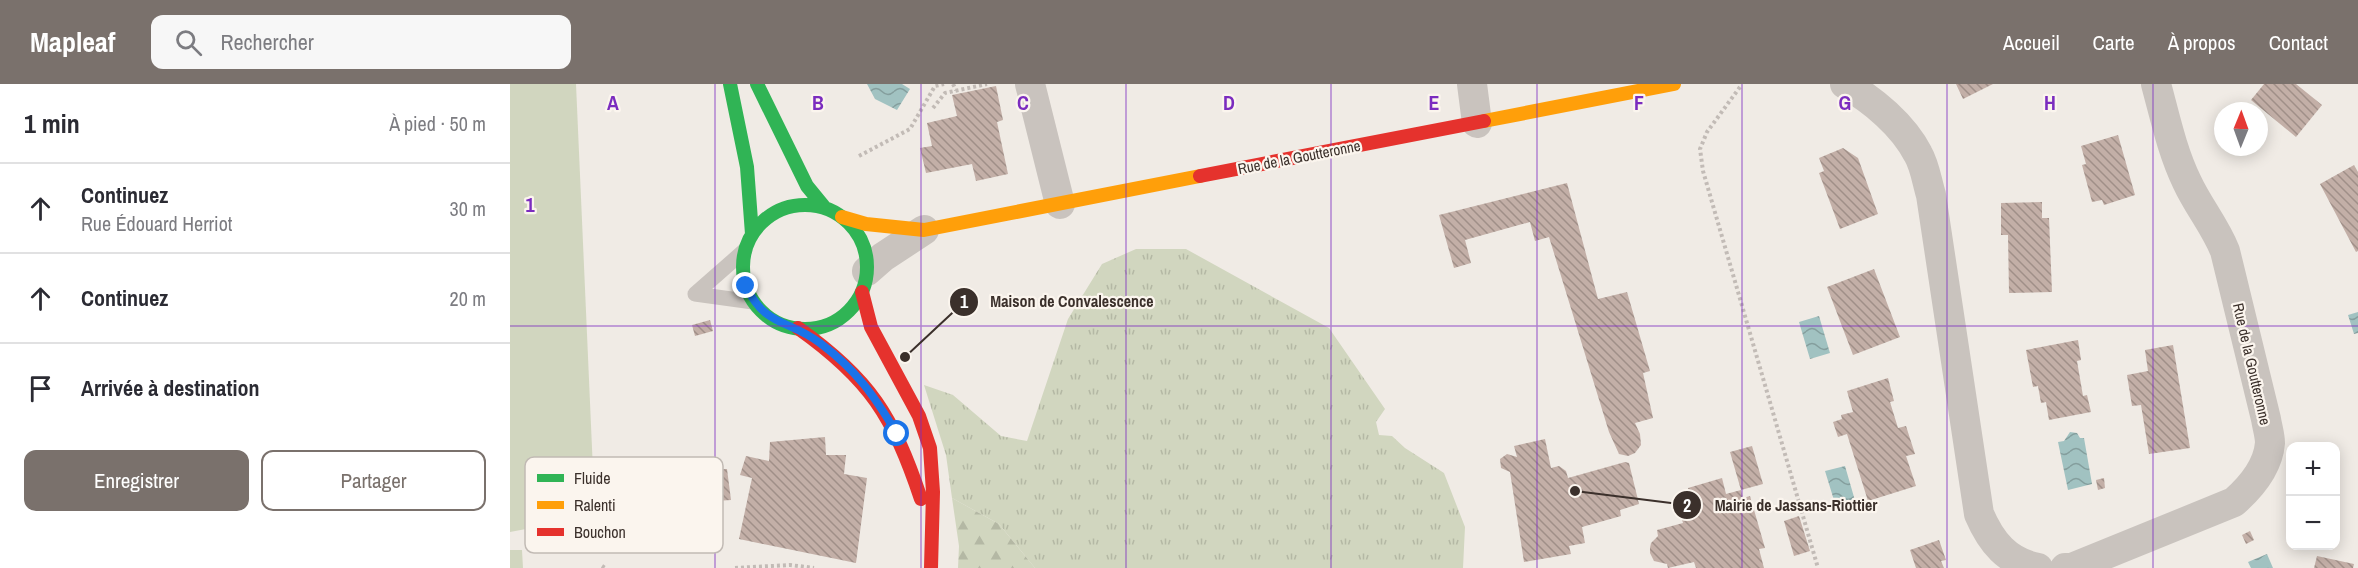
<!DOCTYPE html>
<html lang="fr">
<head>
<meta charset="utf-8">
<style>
	:root { --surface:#fff; --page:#f7f7f7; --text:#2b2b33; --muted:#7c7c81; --line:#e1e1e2; --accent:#7a716c }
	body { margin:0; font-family:"Archivo Narrow",sans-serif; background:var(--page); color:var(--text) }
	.controls { position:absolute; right:18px; bottom:18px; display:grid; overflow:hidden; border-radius:12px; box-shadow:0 3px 15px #0003 }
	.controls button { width:54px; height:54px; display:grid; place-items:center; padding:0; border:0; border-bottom:2px solid var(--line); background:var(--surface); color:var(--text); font:30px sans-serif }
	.compass { position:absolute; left:1704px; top:18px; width:54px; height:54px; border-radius:50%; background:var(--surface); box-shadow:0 3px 15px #0003; rotate:1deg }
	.stop { position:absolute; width:18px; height:18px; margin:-14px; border:4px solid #1a73e8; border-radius:50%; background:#fff }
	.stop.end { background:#1a73e8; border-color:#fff; box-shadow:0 2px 6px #0008 }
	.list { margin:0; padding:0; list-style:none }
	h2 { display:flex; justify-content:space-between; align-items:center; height:78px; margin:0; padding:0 24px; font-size:26px }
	h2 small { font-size:20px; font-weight:400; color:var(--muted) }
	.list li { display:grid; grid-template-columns:39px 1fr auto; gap:18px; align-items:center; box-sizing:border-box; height:90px; padding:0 24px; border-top:2px solid var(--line) }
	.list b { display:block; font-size:22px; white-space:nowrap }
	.list p { margin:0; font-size:20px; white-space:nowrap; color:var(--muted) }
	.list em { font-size:20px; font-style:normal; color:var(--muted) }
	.actions { display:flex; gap:12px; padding:18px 24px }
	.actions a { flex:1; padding:14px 0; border:2px solid var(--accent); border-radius:12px; text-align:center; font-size:21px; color:var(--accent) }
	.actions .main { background:var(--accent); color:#fff }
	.icon { flex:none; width:33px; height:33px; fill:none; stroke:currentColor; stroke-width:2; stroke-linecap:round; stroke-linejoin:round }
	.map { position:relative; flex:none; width:1848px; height:484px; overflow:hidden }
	header { display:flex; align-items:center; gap:36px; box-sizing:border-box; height:84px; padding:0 30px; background:var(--accent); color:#fff }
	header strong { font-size:28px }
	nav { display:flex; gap:33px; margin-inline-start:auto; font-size:21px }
	.search { width:420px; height:54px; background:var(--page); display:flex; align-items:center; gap:15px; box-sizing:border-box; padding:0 21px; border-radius:12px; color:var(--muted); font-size:22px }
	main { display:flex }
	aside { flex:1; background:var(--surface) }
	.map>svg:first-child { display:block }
	.grass { fill:url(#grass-tufts) }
	.forest { fill:url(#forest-firs) }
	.park { fill:#d1d6bf }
	.water { fill:url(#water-waves) }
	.building { fill:url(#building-back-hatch) }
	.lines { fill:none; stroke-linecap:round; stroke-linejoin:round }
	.path { stroke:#c2bbb6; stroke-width:4; stroke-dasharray:3 3; stroke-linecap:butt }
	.lane { stroke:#c9c3be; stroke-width:15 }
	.street { stroke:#c9c3be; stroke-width:30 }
	.fast { stroke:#30b455; stroke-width:14 }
	.slow { stroke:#ff9f0a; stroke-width:14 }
	.jam { stroke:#e5322d; stroke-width:14 }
	.route { stroke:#1a73e8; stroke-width:8 }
	.grid { fill:none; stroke:#7b2cbf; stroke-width:1.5; stroke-opacity:0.55 }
	.labels { text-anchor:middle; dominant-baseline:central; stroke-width:4.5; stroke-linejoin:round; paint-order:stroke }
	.street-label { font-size:15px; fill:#3b302b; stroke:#fbf5ee }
	.key { fill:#fbf5ee; stroke:#c1bab4; stroke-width:1.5 }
	.key-label { font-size:16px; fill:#3b302b }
	.grid-label { font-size:20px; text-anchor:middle; font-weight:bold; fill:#7b2cbf; stroke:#fbf5ee; stroke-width:4.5; stroke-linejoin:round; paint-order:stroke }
	.leader { fill:none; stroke:#3b302b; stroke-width:2 }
	.callout-dot { fill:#3b302b; stroke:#fbf5ee; stroke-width:2 }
	.mark-label { font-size:18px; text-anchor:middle; font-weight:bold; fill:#fff }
	.callout-label { font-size:16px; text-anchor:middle; font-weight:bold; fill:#3b302b; stroke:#fbf5ee; stroke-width:4.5; stroke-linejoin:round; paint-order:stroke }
</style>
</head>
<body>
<header>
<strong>Mapleaf</strong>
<div class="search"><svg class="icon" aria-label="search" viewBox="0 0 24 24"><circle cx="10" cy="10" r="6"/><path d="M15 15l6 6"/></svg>Rechercher</div>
<nav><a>Accueil</a><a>Carte</a><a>À propos</a><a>Contact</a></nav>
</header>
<main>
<aside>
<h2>1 min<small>À pied · 50 m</small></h2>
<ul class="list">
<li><svg class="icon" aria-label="ahead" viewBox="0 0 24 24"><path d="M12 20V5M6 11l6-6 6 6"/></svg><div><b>Continuez</b><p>Rue Édouard Herriot</p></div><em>30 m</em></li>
<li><svg class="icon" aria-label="ahead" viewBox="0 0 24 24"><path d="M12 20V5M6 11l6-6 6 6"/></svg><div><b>Continuez</b></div><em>20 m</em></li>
<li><svg class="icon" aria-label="arrive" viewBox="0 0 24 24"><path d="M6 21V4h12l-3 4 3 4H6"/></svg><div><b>Arrivée à destination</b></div></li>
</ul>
<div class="actions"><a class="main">Enregistrer</a><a>Partager</a></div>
</aside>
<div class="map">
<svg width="1848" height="484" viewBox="0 0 1848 484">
	<defs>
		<pattern id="grass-tufts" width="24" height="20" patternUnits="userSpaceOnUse" patternTransform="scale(1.5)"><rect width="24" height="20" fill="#d1d6bf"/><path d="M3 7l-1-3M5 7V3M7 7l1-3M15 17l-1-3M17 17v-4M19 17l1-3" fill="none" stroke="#b4b8a4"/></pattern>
		<pattern id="forest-firs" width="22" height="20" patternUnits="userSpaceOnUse" patternTransform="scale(1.5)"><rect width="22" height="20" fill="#d1d6bf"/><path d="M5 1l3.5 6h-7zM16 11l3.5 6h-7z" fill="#b4b8a4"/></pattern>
		<pattern id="water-waves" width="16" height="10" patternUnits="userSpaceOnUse" patternTransform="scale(1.5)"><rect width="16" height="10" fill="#a1c2c1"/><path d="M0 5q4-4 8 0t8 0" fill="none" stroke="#849e9d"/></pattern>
		<pattern id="building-back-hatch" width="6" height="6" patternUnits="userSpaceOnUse" patternTransform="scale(1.5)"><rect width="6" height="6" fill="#c3afa7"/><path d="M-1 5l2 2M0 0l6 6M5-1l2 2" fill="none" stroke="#a08f88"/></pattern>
	</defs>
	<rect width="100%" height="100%" fill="#f0ebe5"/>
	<!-- grass -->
	<path class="grass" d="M626,165H676L819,244L875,325L866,338L869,351L882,352L895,364L934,389L955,443L953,484H525L489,440L442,414L436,371L414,301L443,311L491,352L517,357L558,235L592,180Z
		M0,466H12L13,484H0Z"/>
	<!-- forest -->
	<path class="forest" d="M442,414L489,440L525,484H448L449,462Z"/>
	<!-- park -->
	<path class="park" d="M0,0H66L85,432L0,448Z"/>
	<!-- water -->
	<path class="water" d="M357,0H392L400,5L387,26L365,15Z
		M1848,228V249L1844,250L1838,231Z
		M1309,232L1320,269L1300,275L1289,238Z
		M1560,348L1567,349L1570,354H1574L1582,400L1558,406L1548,358L1554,357Z
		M1335,382L1346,420L1327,426L1315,387Z
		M1757,470L1763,484H1741L1738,478Z"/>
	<!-- building -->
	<path class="building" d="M1446,0H1483L1453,15Z
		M1754,0H1786L1812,21L1786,53L1741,16Z
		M486,2L493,36L487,38L498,90L466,97L462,80L416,89L410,64L422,62L417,39L447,32L442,11Z
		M1608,51L1625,111L1594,121L1592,116L1582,118L1572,81L1576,80L1571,62Z
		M1333,64L1348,74L1368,130L1330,145L1309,89L1314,87L1309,74Z
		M1844,81L1848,88V167L1846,168L1810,100Z
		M1057,99L1088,215L1117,208L1140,287L1133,289L1143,334L1125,339L1130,350L1131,361L1125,369L1118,372L1109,370L1099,348L1039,153L1025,157L1020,138L955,156L961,179L944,184L929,131Z
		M1532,118V134H1539L1542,208L1499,209L1498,151H1491V119Z
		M1364,185L1390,253L1343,271L1317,203Z
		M200,236L203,247L185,252L182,241Z
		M1568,256L1571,276L1567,277L1573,312L1577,311L1581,328L1539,336L1536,318L1531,319L1528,302L1523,303L1516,266Z
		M1663,261L1680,364L1639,370L1631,321L1622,322L1617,291L1638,287L1635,266Z
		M1378,294L1384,317L1380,318L1388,344L1396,342L1405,370L1396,372L1406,402L1358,417L1337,350L1328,353L1323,338L1332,335L1331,331L1343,328L1337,307Z
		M315,353L316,371H336L334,390L357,394L346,479L229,455L242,394L230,391L236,372L259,377L260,358Z
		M1035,355L1041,384L1049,382L1056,387L1058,394L1115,378L1119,379L1129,420L1110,426L1111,432L1072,443L1075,459L1059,462L1061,470L1014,478L1000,388L991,384L990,375L997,370L1007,373L1004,362Z
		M1242,362L1253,400L1231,406L1220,368Z
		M217,385L221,416L161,420L158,388Z
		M1212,394L1216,410L1231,406L1233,414L1240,412L1255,464L1249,465L1254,484H1186L1184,478L1158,484L1157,480L1144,477L1140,469V464L1141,459L1148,452L1147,446L1173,439L1166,416L1180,412L1178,404Z
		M1594,394L1595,404L1588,406L1586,396Z
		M1289,432L1300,467L1284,472L1274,437Z
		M1740,447L1744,456L1736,460L1732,451Z
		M1429,456L1436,476L1431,477L1434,484H1406L1400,466Z
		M1807,472L1844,480L1843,484H1804Z"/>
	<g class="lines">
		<!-- path -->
		<path class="path" d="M443,0L446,6
			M1230,3L1197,48L1190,65L1193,87L1308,484
			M423,24L435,9L477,0
			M349,72L400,45L425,2L434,0
			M92,482L95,484
			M225,484L280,481L304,484"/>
		<!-- lane -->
		<path class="lane" d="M185,210L235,166
			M185,210L243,218"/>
		<!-- street -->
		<path class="street" d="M520,0L550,120
			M962,0L967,39
			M1335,0C1363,16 1393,41 1408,70C1415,82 1417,98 1421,111L1469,430C1481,458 1497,478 1528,484
			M357,187L373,173L414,146
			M1555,484H1562L1724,418C1741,403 1758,383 1760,359C1760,351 1757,342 1756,335L1715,167C1705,142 1688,122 1677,98C1662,67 1655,33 1646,0"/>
		<!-- fast -->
		<path class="fast" d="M220,0L237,83L242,150
			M247,0L297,102L315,124
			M233 183a62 62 0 1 1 124 0a62 62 0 1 1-124 0Z"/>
		<!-- slow -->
		<path class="slow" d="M974,37L1164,0
			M332,133L356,140L414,146L690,92"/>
		<!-- jam -->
		<path class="jam" d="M690,92L974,37
			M352,208L361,243L409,332L420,364L423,408L421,484
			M288,244C360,295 383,332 411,415"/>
	</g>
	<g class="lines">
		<!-- route -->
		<path class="route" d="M236,202C255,243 278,235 310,259C346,286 364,311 387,350"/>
	</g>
	<!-- grid -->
	<path class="grid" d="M205,0V484M411,0V484M616,0V484M821,0V484M1027,0V484M1232,0V484M1437,0V484M1643,0V484M0,242H1848"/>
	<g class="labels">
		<!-- street labels -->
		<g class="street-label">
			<text transform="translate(789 73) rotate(-11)">Rue de la Goutteronne</text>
			<text transform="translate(1742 280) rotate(77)">Rue de la Goutteronne</text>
		</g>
	</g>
	<!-- legend -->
	<rect x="15" y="373" width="198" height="96" rx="9" class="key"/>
	<rect x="27" y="390" width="27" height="8" fill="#30b455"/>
	<rect x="27" y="417" width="27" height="8" fill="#ff9f0a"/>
	<rect x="27" y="444" width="27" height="8" fill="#e5322d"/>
	<g class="key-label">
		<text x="64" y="400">Fluide</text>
		<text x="64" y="427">Ralenti</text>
		<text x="64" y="454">Bouchon</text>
	</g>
	<g class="grid-label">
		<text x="103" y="26">A</text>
		<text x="308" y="26">B</text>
		<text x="513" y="26">C</text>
		<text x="719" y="26">D</text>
		<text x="924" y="26">E</text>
		<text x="1129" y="26">F</text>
		<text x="1335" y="26">G</text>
		<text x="1540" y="26">H</text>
		<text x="20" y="128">1</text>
	</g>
	<!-- callouts -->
	<path class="leader" d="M395 273L454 218M1065 407L1177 421"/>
	<g class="callout-dot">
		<circle cx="395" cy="273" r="6"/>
		<circle cx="1065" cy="407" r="6"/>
		<circle cx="454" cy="218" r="15"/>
		<circle cx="1177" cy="421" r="15"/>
	</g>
	<g class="mark-label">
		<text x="454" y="224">1</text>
		<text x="1177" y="428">2</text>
	</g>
	<g class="callout-label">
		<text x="562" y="223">Maison de Convalescence</text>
		<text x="1286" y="427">Mairie de Jassans-Riottier</text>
	</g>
</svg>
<div class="controls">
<button>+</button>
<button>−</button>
</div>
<svg class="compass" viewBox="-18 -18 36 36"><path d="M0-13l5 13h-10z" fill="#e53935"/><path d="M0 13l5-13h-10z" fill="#7c7c81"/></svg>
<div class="stop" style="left:387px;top:350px"></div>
<div class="stop end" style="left:236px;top:202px"></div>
</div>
</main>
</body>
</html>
